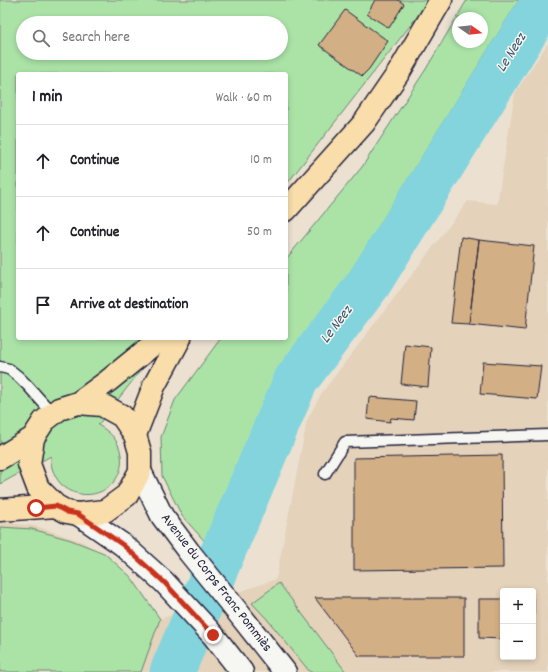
<!DOCTYPE html>
<html lang="en">
<head>
<meta charset="utf-8">
<style>
	:root { --surface:#fff; --page:#f6f6f6; --text:#202124; --muted:#757577; --line:#e0e0e0 }
	body { margin:0; font-family:Dekko,sans-serif; background:var(--page); color:var(--text) }
	.controls { position:absolute; right:12px; bottom:12px; display:grid; overflow:hidden; border-radius:4px; box-shadow:0 2px 6px #0003 }
	.controls button { width:36px; height:36px; display:grid; place-items:center; padding:0; border:0; border-bottom:1px solid var(--line); background:var(--surface); color:var(--text); font:20px sans-serif }
	.compass { position:absolute; left:452px; top:12px; width:36px; height:36px; border-radius:50%; background:var(--surface); box-shadow:0 2px 6px #0003; rotate:104deg }
	.stop { position:absolute; width:12px; height:12px; margin:-9px; border:3px solid #c8321e; border-radius:50%; background:#fff }
	.stop.end { background:#c8321e; border-color:#fff; box-shadow:0 1px 4px #0008 }
	.list { margin:0; padding:0; list-style:none }
	h2 { display:flex; justify-content:space-between; align-items:center; height:52px; margin:0; padding:0 16px; font-size:17px }
	h2 small { font-size:13px; font-weight:400; color:var(--muted) }
	.list li { display:grid; grid-template-columns:26px 1fr auto; gap:12px; align-items:center; box-sizing:border-box; height:72px; padding:0 16px; border-top:1px solid var(--line) }
	.list b { display:block; font-size:15px; white-space:nowrap }
	.list em { font-size:13px; font-style:normal; color:var(--muted) }
	.icon { flex:none; width:22px; height:22px; fill:none; stroke:currentColor; stroke-width:2; stroke-linecap:round; stroke-linejoin:round }
	.map { position:relative; flex:none; width:548px; height:672px; overflow:hidden }
	.search { position:absolute; background:var(--surface); box-shadow:0 2px 6px #0003; left:16px; top:16px; width:272px; height:44px; display:flex; align-items:center; gap:10px; box-sizing:border-box; padding:0 14px; border-radius:22px; color:var(--muted); font-size:15px }
	.panel { position:absolute; background:var(--surface); box-shadow:0 2px 6px #0003; left:16px; top:72px; width:272px; height:268px; border-radius:4px }
	.map>svg:first-child { display:block }
	.built { fill:#e4d2ba; fill-rule:evenodd }
	.green { fill:#abe3a7; stroke:#668271; fill-rule:evenodd }
	.lines { fill:none; stroke-linecap:round; stroke-linejoin:round }
	.river { stroke:#84d4de; stroke-width:45 }
	.building { fill:#d3af85; stroke:#22223b }
	.lane-casing { stroke:#22223b; stroke-width:13 }
	.secondary-casing { stroke:#22223b; stroke-width:25 }
	.primary-casing { stroke:#22223b; stroke-width:25 }
	.lane { stroke:#f6f6f2; stroke-width:10 }
	.secondary { stroke:#f6f6f2; stroke-width:22 }
	.primary { stroke:#f9deab; stroke-width:22 }
	.route { stroke:#c8321e; stroke-width:5 }
	.labels { text-anchor:middle; dominant-baseline:central; stroke-width:3; stroke-linejoin:round; paint-order:stroke }
	.street-label { font-size:14px; fill:#22223b; stroke:#f6f6f2 }
	.water-label { font-size:15px; font-style:italic; fill:#3f576c; stroke:#f6f6f2 }
</style>
</head>
<body>
<div class="map">
<svg width="548" height="672" viewBox="0 0 548 672">
	<rect width="100%" height="100%" fill="#ece1d1"/>
	<filter id="ink" filterUnits="userSpaceOnUse"><feTurbulence type="fractalNoise" baseFrequency=".025" numOctaves="2"/><feDisplacementMap in="SourceGraphic" scale="8" xChannelSelector="R" yChannelSelector="G"/><feConvolveMatrix kernelMatrix="1 2 1 2 8 2 1 2 1" color-interpolation-filters="sRGB"/></filter>
	<g filter="url(#ink)">
		<!-- built -->
		<path class="built" d="M548,43V672H0V522L36,526L81,541L109,557L131,577L160,619L276,579L307,420L321,394L468,201L497,204L515,93ZM503,591H533V657H503Z"/>
		<!-- green -->
		<path class="green" d="M0,0H430L286,185V74H18V338H166L98,425C110,432 119,440 121,455C126,488 86,508 61,484C57,480 54,474 52,468C51,465 51,460 51,456L0,484ZM23,23H281V53H23Z
			M467,0H519L349,274L291,358L209,546L182,516L162,476L161,437L175,400L221,338H286V259L362,167L426,69ZM458,18H482V42H458Z
			M0,527L32,529L71,540L104,553L131,577L160,619L141,672H0Z
			M279,583L346,672H310L267,619L252,603Z"/>
		<g class="lines">
			<!-- river -->
			<path class="river" d="M172,672L296,380L369,283L545,0"/>
		</g>
		<!-- building -->
		<path class="building" d="M375,0H398L404,4L389,28L367,14Z
			M345,10L388,41L369,69L362,76L319,45Z
			M461,237L479,240L469,324L451,323Z
			M479,240L534,246L525,330L469,324Z
			M405,344L431,347L428,387L401,384Z
			M483,362L541,366L537,399L480,394Z
			M369,397L416,401L414,420L391,418L390,422L367,419Z
			M502,455L503,568L354,570V458Z
			M315,598H464V656H359Z
			M479,599H503V639L479,638Z
			M533,599H534V639H533Z"/>
		<g class="lines">
			<defs>
				<path id="lane" d="M0,367L9,369L19,377L28,386L53,414
					M325,474L345,442L548,435"/>
				<path id="secondary" d="M140,471L162,516L189,552L236,610L285,672
					M78,514L123,545L164,582L213,635L242,672"/>
				<path id="primary" d="M286,210L364,123L399,72L441,0
					M78,403L102,405L122,416L135,435L140,452V471L127,495L105,511L78,514L67,512L56,506L38,488L29,464L33,438L44,421L53,414L59,409L78,403L108,381L161,338
					M135,435L154,386L180,338
					M0,458L33,438
					M0,510L56,506"/>
			</defs>
			<!-- lane casing -->
			<use href="#lane" class="lane-casing"/>
			<!-- secondary casing -->
			<use href="#secondary" class="secondary-casing"/>
			<!-- primary casing -->
			<use href="#primary" class="primary-casing"/>
			<!-- lane -->
			<use href="#lane" class="lane"/>
			<!-- secondary -->
			<use href="#secondary" class="secondary"/>
			<!-- primary -->
			<use href="#primary" class="primary"/>
		</g>
	</g>
	<g class="lines" filter="url(#ink)">
		<!-- route -->
		<path class="route" d="M36,508L56,506L67,512L78,514L123,545L164,582L213,635"/>
	</g>
	<g class="labels">
		<!-- street labels -->
		<g class="street-label">
			<text transform="translate(216 583) rotate(52)">Avenue du Corps Franc Pommiès</text>
		</g>
		<!-- water labels -->
		<g class="water-label">
			<text transform="translate(512 53) rotate(-58)">Le Neez</text>
			<text transform="translate(337 325) rotate(-53)">Le Neez</text>
		</g>
	</g>
</svg>
<div class="controls">
<button>+</button>
<button>−</button>
</div>
<svg class="compass" viewBox="-18 -18 36 36"><path d="M0-13l5 13h-10z" fill="#e53935"/><path d="M0 13l5-13h-10z" fill="#757577"/></svg>
<div class="stop" style="left:36px;top:508px"></div>
<div class="stop end" style="left:213px;top:635px"></div>
<div class="search"><svg class="icon" aria-label="search" viewBox="0 0 24 24"><circle cx="10" cy="10" r="6"/><path d="M15 15l6 6"/></svg>Search here</div>
<section class="panel">
<h2>1 min<small>Walk · 60 m</small></h2>
<ul class="list">
<li><svg class="icon" aria-label="ahead" viewBox="0 0 24 24"><path d="M12 20V5M6 11l6-6 6 6"/></svg><div><b>Continue</b></div><em>10 m</em></li>
<li><svg class="icon" aria-label="ahead" viewBox="0 0 24 24"><path d="M12 20V5M6 11l6-6 6 6"/></svg><div><b>Continue</b></div><em>50 m</em></li>
<li><svg class="icon" aria-label="arrive" viewBox="0 0 24 24"><path d="M6 21V4h12l-3 4 3 4H6"/></svg><div><b>Arrive at destination</b></div></li>
</ul>
</section>
</div>
</body>
</html>
